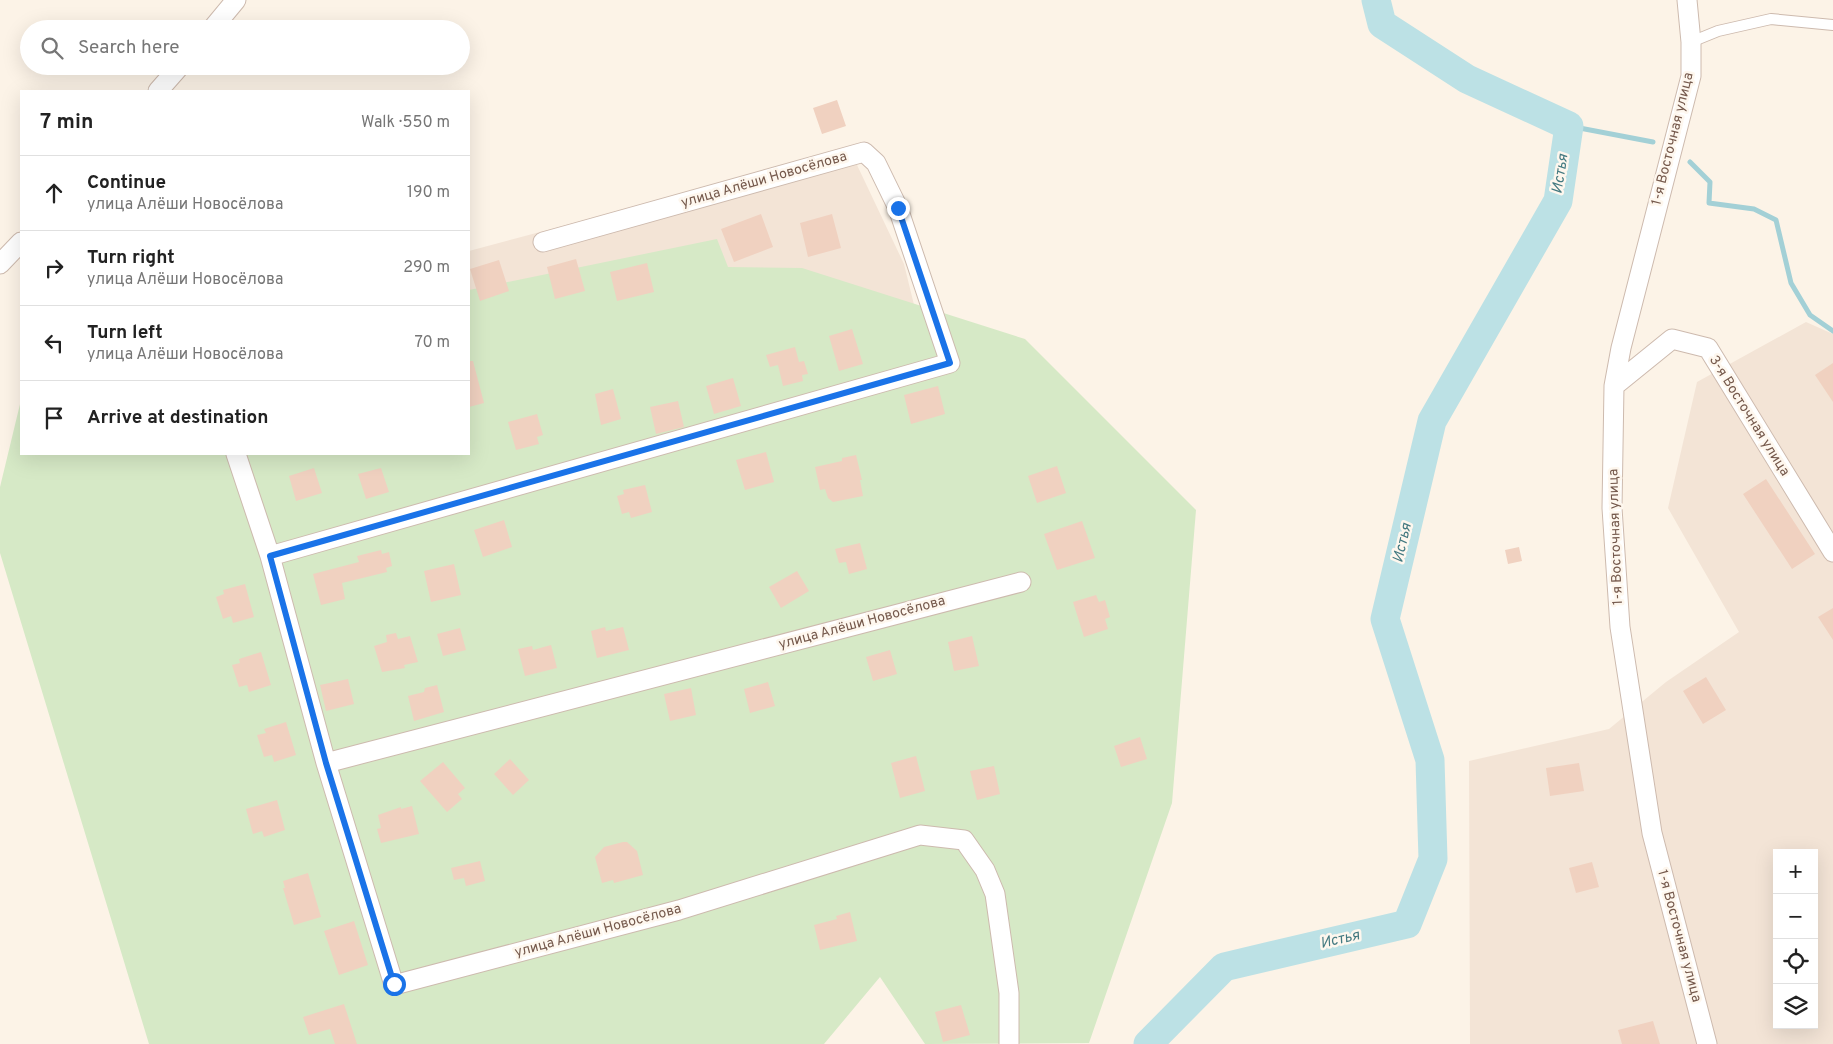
<!DOCTYPE html>
<html lang="en">
<head>
<meta charset="utf-8">
<style>
	:root { --surface:#fff; --page:#f2f2f2; --text:#222; --muted:#767676; --line:#e0e0e0 }
	body { margin:0; font-family:Overpass,sans-serif; background:var(--page); color:var(--text) }
	.controls { position:absolute; right:15px; bottom:15px; display:grid; overflow:hidden; border-radius:0px; box-shadow:0 5px 20px #0002 }
	.controls button { width:45px; height:45px; display:grid; place-items:center; padding:0; border:0; border-bottom:1px solid var(--line); background:var(--surface); color:var(--text); font:25px sans-serif }
	.stop { position:absolute; width:15px; height:15px; margin:-11px; border:4px solid #1a73e8; border-radius:50%; background:#fff }
	.stop.end { background:#1a73e8; border-color:#fff; box-shadow:0 1px 5px #0008 }
	.list { margin:0; padding:0; list-style:none }
	h2 { display:flex; justify-content:space-between; align-items:center; height:65px; margin:0; padding:0 20px; font-size:21px }
	h2 small { font-size:16px; font-weight:400; color:var(--muted) }
	.list li { display:grid; grid-template-columns:32px 1fr auto; gap:15px; align-items:center; box-sizing:border-box; height:75px; padding:0 20px; border-top:1px solid var(--line) }
	.list b { display:block; font-size:19px; white-space:nowrap }
	.list p { margin:0; font-size:16px; white-space:nowrap; color:var(--muted) }
	.list em { font-size:16px; font-style:normal; color:var(--muted) }
	.icon { flex:none; width:28px; height:28px; fill:none; stroke:currentColor; stroke-width:2; stroke-linecap:round; stroke-linejoin:round }
	.map { position:relative; flex:none; width:1833px; height:1044px; overflow:hidden }
	.search { position:absolute; background:var(--surface); box-shadow:0 5px 20px #0002; left:20px; top:20px; width:450px; height:55px; display:flex; align-items:center; gap:12px; box-sizing:border-box; padding:0 18px; border-radius:28px; color:var(--muted); font-size:19px }
	.panel { position:absolute; background:var(--surface); box-shadow:0 5px 20px #0002; left:20px; top:90px; width:450px; height:365px; border-radius:0px }
	.map>svg:first-child { display:block }
	.residential { fill:#f3e4d6; fill-rule:evenodd }
	.green { fill:#d6e9c6 }
	.lines { fill:none; stroke-linecap:round; stroke-linejoin:round }
	.stream { stroke:#a3d0d6; stroke-width:5 }
	.river { stroke:#bce1e5; stroke-width:29 }
	.building { fill:#f0d1c0 }
	.service-casing { stroke:#cdbaae; stroke-width:12 }
	.minor-casing { stroke:#cdbaae; stroke-width:21 }
	.service { stroke:#fff; stroke-width:10 }
	.minor { stroke:#fff; stroke-width:19 }
	.route { stroke:#1a73e8; stroke-width:6 }
	.labels { text-anchor:middle; dominant-baseline:central; stroke-width:5; stroke-linejoin:round; paint-order:stroke }
	.street-label { font-size:14px; fill:#75594c; stroke:#fef7ee }
	.water-label { font-size:15px; font-style:italic; fill:#437980; stroke:#fef7ee }
</style>
</head>
<body>
<div class="map">
<svg width="1833" height="1044" viewBox="0 0 1833 1044">
	<rect width="100%" height="100%" fill="#fcf3e7"/>
	<!-- residential -->
	<path class="residential" d="M857,165L904,264L928,362L469,454V251L758,174Z
		M1806,322L1833,334V1044H1470L1469,761L1609,729L1666,682L1739,632L1668,508L1697,382ZM1777,853H1814V1025H1777Z"/>
	<!-- green -->
	<path class="green" d="M717,239L728,267L802,268L1025,339L1196,510L1172,803L1089,1043L925,1044L880,977L824,1044H149L0,553V487L21,400V454H469V290Z"/>
	<g class="lines">
		<!-- stream -->
		<path class="stream" d="M1569,126L1653,142
			M1690,162L1710,182L1709,203L1754,209L1776,220L1791,283L1810,315L1833,331"/>
		<!-- river -->
		<path class="river" d="M1148,1044L1224,967L1407,924L1433,859L1430,760L1385,619L1432,421L1558,201L1569,126L1467,79L1382,24L1376,0"/>
	</g>
	<!-- building -->
	<path class="building" d="M837,100L846,126L822,134L813,108Z
		M761,214L773,247L734,262L721,229Z
		M832,214L841,248L808,257L800,223Z
		M576,259L585,291L555,299L547,267Z
		M499,260L509,291L480,301L470,269Z
		M647,263L654,292L617,301L610,272Z
		M852,329L863,364L839,371L829,336Z
		M795,347L799,362L804,361L808,374L802,375L803,381L783,386L778,365L770,367L766,355Z
		M469,361H473L484,403L469,407Z
		M1833,363V402L1815,375Z
		M733,378L741,406L714,414L706,386Z
		M938,386L945,414L911,424L904,395Z
		M613,389L621,419L601,425L595,394Z
		M678,401L684,427L656,434L650,407Z
		M537,414L543,435L537,437L539,444L516,450L508,422Z
		M766,452L774,482L745,490L736,460Z
		M856,455L862,480H860L863,496L833,502L828,498L825,489L820,490L815,467L842,461V458Z
		M1057,466L1066,493L1037,503L1028,476Z
		M314,468L322,493L296,501L289,476Z
		M381,468L389,492L366,499L358,474Z
		M1766,479L1815,554L1792,569L1743,494Z
		M645,485L652,512L631,518L629,512L622,514L617,496L624,494L623,490Z
		M504,520L512,547L483,557L474,530Z
		M1082,521L1095,558L1057,570L1044,534Z
		M860,543L867,569L849,574L846,562L839,563L835,549Z
		M1519,547L1522,561L1508,564L1505,550Z
		M381,550L382,554L389,552L392,566L386,568L387,572L342,583L345,599L321,605L313,574L359,562L357,556Z
		M454,564L461,595L431,602L424,571Z
		M797,571L809,591L781,608L769,587Z
		M245,584L254,617L233,623L231,616L223,619L216,597L224,594L223,590Z
		M1096,595L1099,602L1105,600L1110,617L1105,619L1108,629L1084,637L1073,602Z
		M1833,608V640L1818,617Z
		M605,627L606,631L623,627L629,650L597,658L591,631Z
		M460,628L466,650L443,656L437,634Z
		M396,633L398,639L410,636L418,662L404,665L405,668L382,672L374,646L387,642L386,635Z
		M972,636L979,666L954,671L948,642Z
		M551,645L557,668L525,676L518,649L532,646L533,650Z
		M890,650L897,674L873,681L866,657Z
		M261,652L271,685L249,692L247,685L239,687L232,665L240,663L239,659Z
		M1706,677L1726,710L1703,724L1683,691Z
		M348,679L354,704L326,711L320,685Z
		M768,682L775,706L750,713L744,689Z
		M437,685L444,712L414,721L408,696L424,692L425,688Z
		M691,688L696,715L670,721L664,694Z
		M286,722L296,755L274,762L272,755L264,757L257,735L266,733L264,729Z
		M1140,737L1147,759L1121,767L1114,746Z
		M916,756L925,791L900,798L891,763Z
		M510,759L529,780L513,795L494,774Z
		M443,762L465,788L458,794L462,799L447,812L420,781Z
		M1579,763L1584,791L1550,796L1546,768Z
		M994,766L1000,794L977,800L970,771Z
		M277,800L285,830L264,837L262,831L253,834L246,809Z
		M412,806L419,834L381,843L377,829L381,828L378,815L401,807V809Z
		M623,842H627L637,851L643,875L614,883L613,880L602,883L595,857L604,847Z
		M480,861L485,881L466,886L464,878L454,880L451,868Z
		M1592,862L1599,887L1576,893L1569,868Z
		M308,873L321,917L294,925L283,888H285L283,881Z
		M850,912L857,941L820,950L814,925L837,919L836,916Z
		M354,921L368,965L339,975L324,931Z
		M344,1004L357,1044H335L330,1029L309,1035L303,1017Z
		M961,1005L970,1035L943,1042L935,1012Z
		M1653,1021L1660,1044H1622L1618,1030Z"/>
	<g class="lines">
		<defs>
			<path id="service" d="M1691,42L1718,31L1771,19L1833,25"/>
			<path id="minor" d="M1687,0L1691,42V76L1621,348L1614,386L1612,508L1620,627L1652,833L1707,1044
				M212,29L236,0
				M158,91L180,66
				M0,264L21,242
				M1614,386L1672,339L1708,348L1833,552
				M236,454L270,556L326,763L394,985L679,910L920,835L964,840L985,870L995,894L1009,993V1044
				M270,556L950,363L898,208L876,163L864,152L543,242
				M326,763L1021,582"/>
		</defs>
		<!-- service casing -->
		<use href="#service" class="service-casing"/>
		<!-- minor casing -->
		<use href="#minor" class="minor-casing"/>
		<!-- service -->
		<use href="#service" class="service"/>
		<!-- minor -->
		<use href="#minor" class="minor"/>
	</g>
	<g class="lines">
		<!-- route -->
		<path class="route" d="M394,984L326,763L270,556L950,363L898,208"/>
	</g>
	<g class="labels">
		<!-- street labels -->
		<g class="street-label">
			<text transform="translate(1673 139) rotate(-76)">1-я Восточная улица</text>
			<text transform="translate(764 180) rotate(-16)">улица Алёши Новосёлова</text>
			<text transform="translate(1749 416) rotate(58)">3-я Восточная улица</text>
			<text transform="translate(1616 537) rotate(-92)">1-я Восточная улица</text>
			<text transform="translate(862 623) rotate(-15)">улица Алёши Новосёлова</text>
			<text transform="translate(598 931) rotate(-15)">улица Алёши Новосёлова</text>
			<text transform="translate(1679 936) rotate(75)">1-я Восточная улица</text>
		</g>
		<!-- water labels -->
		<g class="water-label">
			<text transform="translate(1561 174) rotate(-81)">Истья</text>
			<text transform="translate(1403 543) rotate(-77)">Истья</text>
			<text transform="translate(1340 940) rotate(-13)">Истья</text>
		</g>
	</g>
</svg>
<div class="controls">
<button>+</button>
<button>−</button>
<button><svg class="icon" aria-label="locate" viewBox="0 0 24 24"><circle cx="12" cy="12" r="6"/><path d="M12 2v4M12 18v4M2 12h4M18 12h4"/></svg></button>
<button><svg class="icon" aria-label="layers" viewBox="0 0 24 24"><path d="M12 4l9 5-9 5-9-5zM3 14l9 5 9-5"/></svg></button>
</div>
<div class="stop" style="left:394px;top:984px"></div>
<div class="stop end" style="left:898px;top:208px"></div>
<div class="search"><svg class="icon" aria-label="search" viewBox="0 0 24 24"><circle cx="10" cy="10" r="6"/><path d="M15 15l6 6"/></svg>Search here</div>
<section class="panel">
<h2>7 min<small>Walk · 550 m</small></h2>
<ul class="list">
<li><svg class="icon" aria-label="ahead" viewBox="0 0 24 24"><path d="M12 20V5M6 11l6-6 6 6"/></svg><div><b>Continue</b><p>улица Алёши Новосёлова</p></div><em>190 m</em></li>
<li><svg class="icon" aria-label="right" viewBox="0 0 24 24"><path d="M7 20v-9h11M14 6l5 5-5 5"/></svg><div><b>Turn right</b><p>улица Алёши Новосёлова</p></div><em>290 m</em></li>
<li><svg class="icon" aria-label="left" viewBox="0 0 24 24"><path d="M17 20v-9H6M10 6l-5 5 5 5"/></svg><div><b>Turn left</b><p>улица Алёши Новосёлова</p></div><em>70 m</em></li>
<li><svg class="icon" aria-label="arrive" viewBox="0 0 24 24"><path d="M6 21V4h12l-3 4 3 4H6"/></svg><div><b>Arrive at destination</b></div></li>
</ul>
</section>
</div>
</body>
</html>
